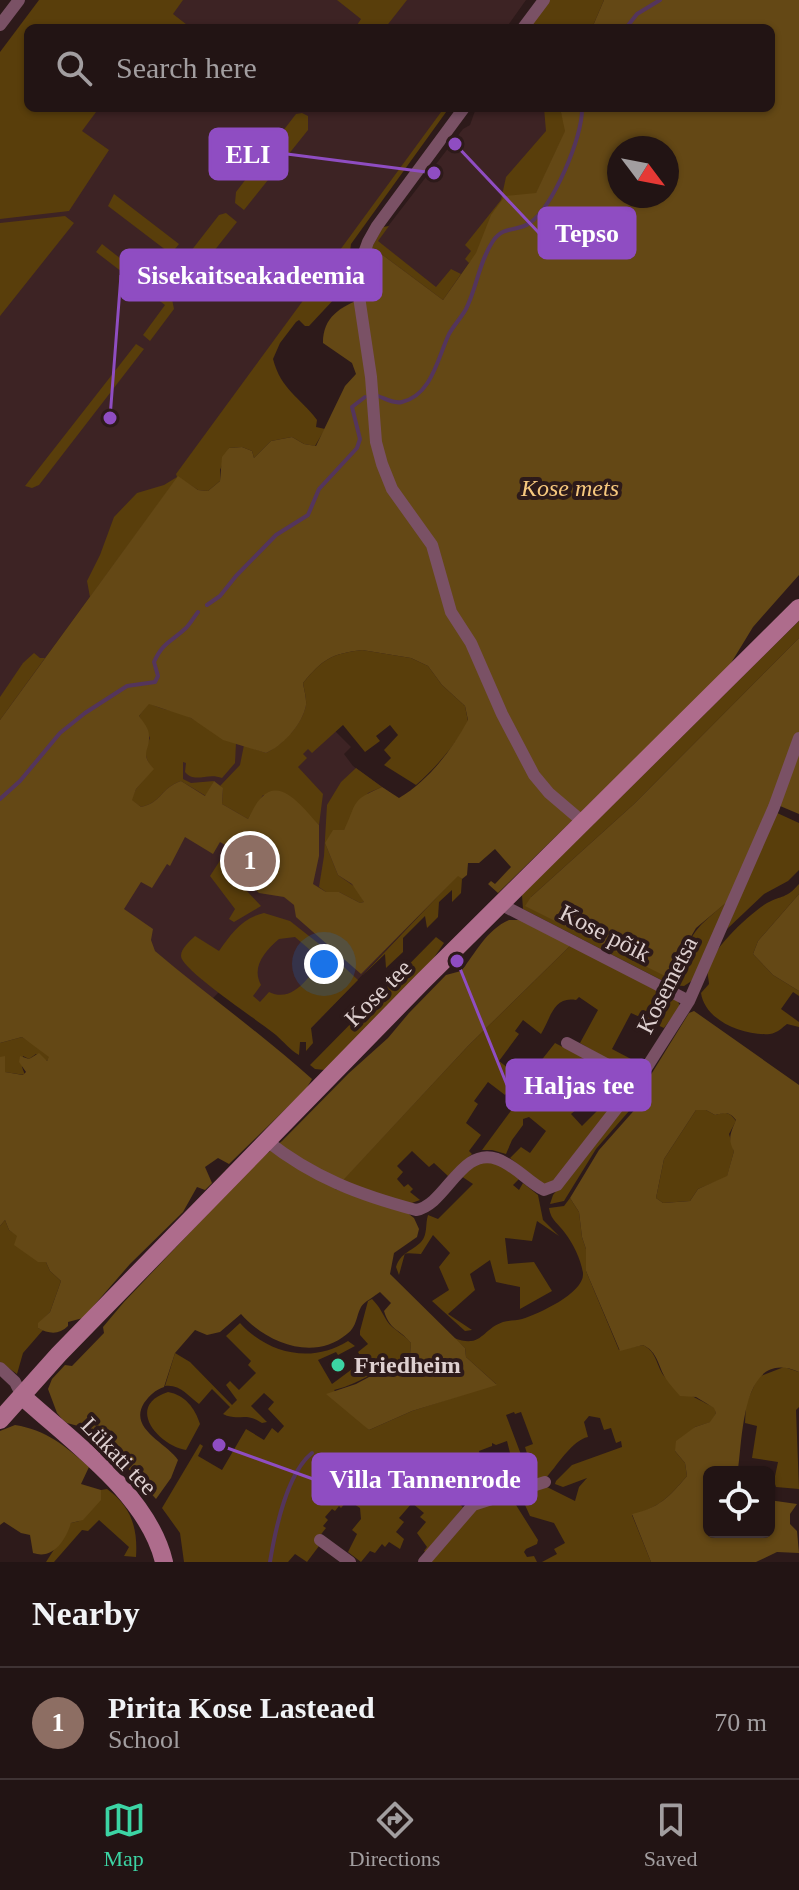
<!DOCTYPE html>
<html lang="en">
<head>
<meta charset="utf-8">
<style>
	:root { --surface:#221414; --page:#2e2122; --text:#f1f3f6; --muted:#a29ea0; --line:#3f3334; --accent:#3cd4a4 }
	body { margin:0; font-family:Georgia,serif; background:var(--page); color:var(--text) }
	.controls { position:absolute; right:24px; bottom:24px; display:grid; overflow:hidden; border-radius:12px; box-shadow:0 2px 6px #0004 }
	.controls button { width:72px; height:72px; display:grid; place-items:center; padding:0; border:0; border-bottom:2px solid var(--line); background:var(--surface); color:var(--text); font:40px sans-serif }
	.compass { position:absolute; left:607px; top:136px; width:72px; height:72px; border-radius:50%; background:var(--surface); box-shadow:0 2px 6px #0004; rotate:122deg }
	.you { position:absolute; left:324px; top:964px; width:28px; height:28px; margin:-20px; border:6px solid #fff; border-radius:50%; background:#1a73e8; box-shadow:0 0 0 12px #1a73e833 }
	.badge { display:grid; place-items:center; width:52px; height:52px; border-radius:50%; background:var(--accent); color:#fff; font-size:26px; font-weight:700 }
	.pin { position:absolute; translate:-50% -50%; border:4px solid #fff; box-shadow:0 2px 8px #0006 }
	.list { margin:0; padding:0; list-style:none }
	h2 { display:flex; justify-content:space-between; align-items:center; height:104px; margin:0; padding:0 32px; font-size:34px }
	h2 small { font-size:26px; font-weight:400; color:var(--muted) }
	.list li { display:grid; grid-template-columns:52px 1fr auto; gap:24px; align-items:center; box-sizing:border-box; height:112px; padding:0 32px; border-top:2px solid var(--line) }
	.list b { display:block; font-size:30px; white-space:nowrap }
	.list p { margin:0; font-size:26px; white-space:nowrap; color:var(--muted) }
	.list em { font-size:26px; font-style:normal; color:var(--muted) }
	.icon { flex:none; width:44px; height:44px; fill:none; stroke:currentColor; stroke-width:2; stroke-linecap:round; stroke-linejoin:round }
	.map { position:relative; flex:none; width:799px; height:1562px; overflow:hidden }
	.search { position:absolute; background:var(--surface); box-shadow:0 2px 6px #0004; left:24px; right:24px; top:24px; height:88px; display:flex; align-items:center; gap:20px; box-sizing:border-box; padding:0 28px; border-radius:12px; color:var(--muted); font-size:30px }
	.sheet { height:216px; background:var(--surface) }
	nav { display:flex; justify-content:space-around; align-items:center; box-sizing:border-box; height:112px; border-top:2px solid var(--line); background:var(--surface); font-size:22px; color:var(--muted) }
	nav a { display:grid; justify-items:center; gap:4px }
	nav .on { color:var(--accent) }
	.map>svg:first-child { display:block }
	.built { fill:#3d2324 }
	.green { fill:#593e0b; fill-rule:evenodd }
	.forest { fill:#644815; fill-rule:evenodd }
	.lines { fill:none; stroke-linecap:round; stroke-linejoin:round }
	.stream { stroke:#54355c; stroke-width:4 }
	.street { stroke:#7a5165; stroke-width:12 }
	.secondary { stroke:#ae6c8c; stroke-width:18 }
	.poi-dot { fill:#3cd4a4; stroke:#2d1a1a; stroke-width:3 }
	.labels { text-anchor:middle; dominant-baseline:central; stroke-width:8; stroke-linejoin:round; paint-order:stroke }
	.park-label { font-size:24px; font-style:italic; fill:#f7c87e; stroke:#2d1a1a }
	.street-label { font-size:24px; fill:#ded0d0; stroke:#2d1a1a }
	.poi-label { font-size:24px; font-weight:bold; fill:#ded0d0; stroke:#2d1a1a; text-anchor:start }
	.leader { fill:none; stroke:#8f4dc2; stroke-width:3 }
	.callout-dot { fill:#8f4dc2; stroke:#2d1a1a; stroke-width:3 }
	.callout { fill:#8f4dc2; stroke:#8f4dc2; stroke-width:3 }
	.callout-label { font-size:26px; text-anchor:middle; font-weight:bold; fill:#fff }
</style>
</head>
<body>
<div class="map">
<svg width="799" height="1562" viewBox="0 0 799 1562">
	<rect width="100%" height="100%" fill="#2d1a1a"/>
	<!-- built -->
	<path class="built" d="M50,0H526L506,28H29Z
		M0,66L28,108H447L0,720Z
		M476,108H560L476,253L443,300L372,247L463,129L470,125Z
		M181,664L305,701L351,747L344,754L353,766L399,799L462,871L297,1043L224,987L212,999L33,850Z"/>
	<!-- green -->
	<path class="green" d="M39,0H183L173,14L191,28H28V108H99L82,131L109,150L69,211L0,219V52Z
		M337,0H407L385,28H355L361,19Z
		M548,0H604L592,28H527Z
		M444,108H449L351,244L348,265L342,276L337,296L309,326H305L299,320L296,322L280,343L273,359C281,390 300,397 317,420L316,427L325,429L315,446L304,444L292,437L271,441L254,458L252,451L242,447L229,448L220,470V481L208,491L198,490L178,477L90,597L87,581L100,555L114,517L137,493L164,485L177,477L176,474Z
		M544,108H560L566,130L536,194L469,263L465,259L471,251L465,245L501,200L506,177L546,131Z
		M302,113L308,116V130L244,210L235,203L236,192L296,114Z
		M114,194L179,244L171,254L108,206Z
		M226,213L237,222L191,280L177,269L219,215Z
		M65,216L74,223L0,316V223Z
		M389,226L378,241L436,287L451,269L461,274L443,300L372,247L383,227Z
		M102,244L172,299L174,309L150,341L143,335L165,305L96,252Z
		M136,344L144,349L39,485L32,488L25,486Z
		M799,621V638L634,804L531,897L678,972C689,933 697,927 727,902L693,980L684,986L671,985L523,909L522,895Z
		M362,650L411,658L428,666L442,685L465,706L468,721C455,746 437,766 416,785L384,765L391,758L384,750L398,735L390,725L376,736L380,741L365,752L343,725L312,753L308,749L303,754L307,758L298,767L323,794L319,825L306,813L263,795L248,819L222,804L223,789L220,786L240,765L244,745L266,753C282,745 300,727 305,709C308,702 304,690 303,683C323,659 331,654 362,650Z
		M34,653L40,658H45L0,720V697L23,663Z
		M149,703C162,711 178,710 191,718C207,726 218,739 236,743L235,763L222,778C207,772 195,784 185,772L186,763L183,762V779L191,783L214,781L206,796L181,781C159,789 163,802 141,807L131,800L136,789L153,769C144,758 144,751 150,738L139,716Z
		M356,768L382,787L368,793L344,830L325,843L338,875L358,889L364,902L360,903L339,892H326L319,887L324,856L327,805L341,782Z
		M775,812L799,823V870L788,881L764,894L727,929Z
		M221,859L229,872L261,906L234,922L229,919L235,909L210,876Z
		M458,875L462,879L461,893L452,902V890L439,902L438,917L427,928L425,916L403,938V952L386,968L385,954L362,976Z
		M799,884V894L758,941L753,954L773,975L799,991V996L793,992L781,1009L799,1022V1027L787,1024C782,1028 777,1033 770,1034C744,1036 705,1021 701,993L709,984C709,980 707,975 708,971C708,952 750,913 767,903C782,895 786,899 799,884Z
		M264,913L290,921L323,947L316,955L295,937L279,939C265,951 251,967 261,985L253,996L260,1002L269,992C296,1005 312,970 329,953L358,980L311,1028L313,1043L306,1051V1042H300L299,1055C290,1050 284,1042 276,1035C262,1023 181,970 181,956C181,948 190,941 195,936L219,951C231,934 242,918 264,913Z
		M436,937L444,943L433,959L325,1070L315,1069L310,1065Z
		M573,943L678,1001L680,1007L664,1028L631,1013L612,1049L631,1059L626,1067L636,1072L633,1074L580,1043L598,1010L579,997L576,1000C553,996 551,1018 541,1034L523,1020L515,1031L519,1034L499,1061L525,1081L555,1043L631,1082L556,1182L545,1186L510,1158L521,1147L530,1153L546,1131L529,1117L523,1119V1125L512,1140L506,1154L492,1150H482L521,1097L526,1100L530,1095L518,1086L514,1092L510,1089L505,1095L488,1082L474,1101L478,1104L466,1123L481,1135L469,1151L472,1154L448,1176L434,1163L429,1167L412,1151L397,1166L403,1172L397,1179L404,1187L408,1184L413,1189L410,1192L420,1200L409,1204L340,1183L468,1046ZM601,1069L622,1080L606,1102L582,1126L571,1114L599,1091L607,1080L598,1075Z
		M22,1037L49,1054V1059L46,1061L36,1054L29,1059L23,1056L22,1067L25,1075L4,1072L0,1057V1043Z
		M641,1087L636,1103L596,1149L564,1201L550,1204L553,1195Z
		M696,1110H706L715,1115C725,1112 729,1111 736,1121L729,1134L734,1151L727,1177L698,1189L690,1201L663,1203L656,1198L664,1159Z
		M480,1162L499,1163L519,1179L513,1185L519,1190L523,1183L538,1195L543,1220L559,1236L537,1221L532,1241L505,1238L508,1264L534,1262L552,1291L520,1309V1287L496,1282L490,1260L470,1274L475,1290L448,1314L472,1330L465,1331L432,1301L449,1290L439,1267L450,1253L433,1235L421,1254L405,1253L399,1275L396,1267C401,1252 411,1252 421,1242C428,1234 425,1224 428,1215L438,1219L473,1184L461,1176Z
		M570,1198L579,1212L582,1237L586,1249V1271L619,1350L643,1345C657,1352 656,1365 664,1376C672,1387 702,1401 715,1408L716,1413L711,1422L695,1427L675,1451L685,1463L687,1476C669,1497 659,1508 632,1515L651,1562H542L557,1554L554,1549L565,1543L554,1523L530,1516L521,1496L545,1486L575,1501L579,1487L587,1478L563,1487L555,1484L556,1481L572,1465L622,1447L621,1441L616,1443L611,1428L604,1430L600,1418L589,1416L584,1422L588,1437C572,1440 557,1466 545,1479L535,1480L525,1447L533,1444L521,1412L515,1414L514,1412L506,1415L531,1481L518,1485L507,1441L496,1445L492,1443V1446L479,1451L481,1458L485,1457L490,1465L503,1462L510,1488L470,1503L453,1479L447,1482L452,1493L435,1479L429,1478L424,1485L428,1488L424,1494L438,1505L441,1502L443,1503L449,1496L463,1507L427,1553L424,1551L427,1547L417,1533L426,1522L420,1517L424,1513L412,1503L399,1518L404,1522L396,1532L404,1539L400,1549L389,1542L385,1547L382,1544L375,1553L370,1551L361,1562L348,1552L357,1534L352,1530L361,1519L360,1508L348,1500L341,1508L339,1506L335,1511L332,1509L325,1517L328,1520L323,1526L326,1528L315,1542L319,1546L307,1562L295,1554L288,1562H184L180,1533L162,1508L200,1444L203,1446L198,1456L222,1470L246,1429L264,1440L272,1428L278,1433L284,1426L268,1409L274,1402L264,1393L251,1406L267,1422L262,1423C244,1411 239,1422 223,1414L230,1407L212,1389L199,1404C188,1396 180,1384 165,1386L175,1353L190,1362L232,1405L237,1400L226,1385L230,1381L239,1390L256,1373L248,1365L251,1361L226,1336L240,1323C268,1354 312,1364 348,1341L355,1346L338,1355L336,1352L318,1360L332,1384L363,1361L358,1352L368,1344L360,1335V1331L368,1301L372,1299C380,1307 382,1313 387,1321C392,1329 405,1335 411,1343L410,1356C383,1365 363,1383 334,1390L369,1430L412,1411L496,1384L466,1357L465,1348L454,1338C482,1349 482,1329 503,1322C509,1320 516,1321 522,1319C538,1314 585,1293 583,1273C581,1260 573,1243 565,1233C559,1224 551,1221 549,1208L564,1206Z
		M5,1220L9,1230L17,1235C21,1253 30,1256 46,1262L50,1271L61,1281L50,1312L38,1324V1328L43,1330L23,1353L17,1374L0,1362V1226Z
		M784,1367L799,1372V1407L796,1410L799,1489L776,1487L774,1481L778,1462L752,1458L757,1426L745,1423L746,1404L758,1377Z
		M168,1392C185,1395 195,1408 200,1424L186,1450C159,1446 124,1406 168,1392Z
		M107,1489C131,1506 138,1528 136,1557L124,1556L129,1547L99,1520L88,1531L82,1530L54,1562H46L71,1523L79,1521L101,1490Z
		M511,1497L538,1540L537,1544L526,1549L524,1552L527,1557L534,1556L537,1562H428L474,1509Z"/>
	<!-- forest -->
	<path class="forest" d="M604,0H799V575L753,627L728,668L498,893L488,884L491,881L495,884L511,867L495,849L479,863H468L467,875L462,879L458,876L361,974L296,917L294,905L284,897L259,893L243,878L234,863L230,848L220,842L213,854L185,837L170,866L167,864L152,888L141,882L124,909L153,929L151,940L155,951C207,995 262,1034 312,1079L306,1089L229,1164L218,1158L205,1167L212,1183L205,1190L197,1187L183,1212L130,1264L83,1318L68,1322V1326C59,1335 49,1334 38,1328V1323L50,1312L61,1281L50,1271L46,1262H38L14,1245L17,1236L9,1230L5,1220L0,1226V1057L5,1056V1072L23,1075L26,1072L19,1062L20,1056L29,1059L39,1053L47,1061L49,1057L22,1037L0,1043V720L178,476L198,490L208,491L220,481L222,457L229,448L242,447L252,451L254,458L271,441L292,437L304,444L316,446L345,386L356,374L352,363L323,343C323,317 340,307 363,298V280L372,247L443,300L476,253L491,215L505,196L536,193L565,131L560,108H771V28H592ZM619,148H667V196H619ZM362,650L411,658L428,666L442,685L465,706L468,720C452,750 428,781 399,798L382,787C350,801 358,801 344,830H333L325,843L338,875L352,884L364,902L360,903L339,892H326L313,884L319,856V825C306,812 282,776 262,797C256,802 252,812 248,819L222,804L223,788L214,781L205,796L181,781C159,789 163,802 141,807L132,800L136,789L154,769C139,753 150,751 149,736C149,728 143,722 139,716L149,704L191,718L223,740L266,753C282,746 300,727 305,709C308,702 304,690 303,683C323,659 331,654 362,650Z
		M799,638V814L773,803L727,902L696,928L685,947L678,972L670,976L663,975L525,906L531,897L634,804Z
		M799,894V991L773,975L753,954L758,941Z
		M509,920H520L573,943L468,1046L335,1189L405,1211L414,1218L419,1229L417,1237L394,1253L390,1274L465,1348L466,1357L497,1385L412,1411L369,1430L326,1394L356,1384L410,1355L411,1343C399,1328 390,1331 384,1311L391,1303L380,1292C375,1296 364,1302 361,1307C356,1316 357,1327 347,1334C314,1362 266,1343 241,1314L220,1332L207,1335L195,1330L175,1353L164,1387C155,1390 150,1395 144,1403C128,1429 167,1443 178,1460L171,1478L156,1499L93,1430L67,1423L62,1419L57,1413L48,1389L52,1379L65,1365L72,1366L104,1333L103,1327L124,1302L257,1162L282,1141L349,1073L388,1038L409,1013L446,975L461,971C476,953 486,930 509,920Z
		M694,1011L799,1085V1372C742,1347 743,1435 738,1469L757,1472H709V1532H769V1500L797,1504L790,1514V1524L797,1531L799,1553L777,1552L756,1562H651L632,1514C659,1508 669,1497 687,1476L685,1463L675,1451L676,1441L695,1427L710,1422L716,1413L714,1408L696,1397L680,1396C675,1390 670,1385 666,1379C658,1366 658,1352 643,1345L620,1351L586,1271V1249L582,1237L579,1212L570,1198L599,1150L638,1106L647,1081L689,1013ZM696,1110H706L715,1115C725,1113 729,1111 736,1120C731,1132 727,1139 734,1151L727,1176L698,1189L690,1201L663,1203L656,1198L664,1159Z
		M15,1425C47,1430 65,1446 89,1467L81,1484L101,1490V1500L83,1520L71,1523C66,1539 54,1560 33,1553L30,1535L21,1533L4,1522L0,1525V1431Z"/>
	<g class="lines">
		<!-- stream -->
		<path class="stream" d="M626,28L637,14L660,0
			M378,396C386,399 394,404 402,402C432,395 438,357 449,334C454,325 461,318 466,309C477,287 479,262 493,241C504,225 517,232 530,223C553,206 583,137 582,108
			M207,605L220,596L236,576L276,535L308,515L319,489L357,448L360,439L352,407L365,397
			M0,799L20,781L60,733L85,713L127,686L155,682L158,676L154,662C163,642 171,642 186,628C190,624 194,617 198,612
			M270,1562C275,1531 287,1473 312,1453"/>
		<!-- street -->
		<path class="street" d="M0,25L19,0
			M523,28L544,0
			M464,108L377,226L368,242L360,264L358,290L371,377L376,442L382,464L392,489L432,545L451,612L471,643L502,714L534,775L549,793L583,822
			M500,904L689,1001
			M567,1043L638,1081
			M267,1141C314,1178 360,1195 416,1210C446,1205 461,1146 497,1159C515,1165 528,1182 544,1190L557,1185L638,1081L689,1001L774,807L799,738
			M0,1368L15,1382L22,1396
			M320,1540L350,1562
			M424,1562L473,1505L545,1482"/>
		<!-- secondary -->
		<path class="secondary" d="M22,1396C71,1441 148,1494 164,1562
			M0,1420L59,1354L423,981L799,608"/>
	</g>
	<!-- markers -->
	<circle class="poi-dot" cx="338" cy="1365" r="8"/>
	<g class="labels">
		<!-- park labels -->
		<g class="park-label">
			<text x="570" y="488">Kose mets</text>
		</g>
		<!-- street labels -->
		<g class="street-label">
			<text transform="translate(605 933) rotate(27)">Kose põik</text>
			<text transform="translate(667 985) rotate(-63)">Kosemetsa</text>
			<text transform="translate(378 993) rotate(-45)">Kose tee</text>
			<text transform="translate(119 1456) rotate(46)">Lükati tee</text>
		</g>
		<!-- poi labels -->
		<g class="poi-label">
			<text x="354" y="1365">Friedheim</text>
		</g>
	</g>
	<!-- callouts -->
	<path class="leader" d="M434 173L287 154M455 144L539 233M110 418L121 275M457 961L507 1085M219 1445L313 1479"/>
	<g class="callout-dot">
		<circle cx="434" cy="173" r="8"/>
		<circle cx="455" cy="144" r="8"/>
		<circle cx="110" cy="418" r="8"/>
		<circle cx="457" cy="961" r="8"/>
		<circle cx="219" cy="1445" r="8"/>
	</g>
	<g class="callout">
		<rect x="210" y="129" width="77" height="50" rx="8"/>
		<rect x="539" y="208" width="96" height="50" rx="8"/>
		<rect x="121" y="250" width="260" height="50" rx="8"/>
		<rect x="507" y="1060" width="143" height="50" rx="8"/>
		<rect x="313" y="1454" width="223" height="50" rx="8"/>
	</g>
	<g class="callout-label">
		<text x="248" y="163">ELI</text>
		<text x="587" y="242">Tepso</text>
		<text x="251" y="284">Sisekaitseakadeemia</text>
		<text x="579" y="1094">Haljas tee</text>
		<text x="425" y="1488">Villa Tannenrode</text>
	</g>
</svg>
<div class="controls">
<button><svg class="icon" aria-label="locate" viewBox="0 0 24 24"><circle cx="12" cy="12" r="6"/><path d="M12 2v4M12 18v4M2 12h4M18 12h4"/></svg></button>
</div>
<svg class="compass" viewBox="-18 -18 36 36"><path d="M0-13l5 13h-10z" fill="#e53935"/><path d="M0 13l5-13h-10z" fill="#a29ea0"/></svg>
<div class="you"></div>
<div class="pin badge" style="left:250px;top:861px;background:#8d6e63">1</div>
<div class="search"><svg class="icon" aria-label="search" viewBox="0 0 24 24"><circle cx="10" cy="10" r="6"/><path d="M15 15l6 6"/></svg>Search here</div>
</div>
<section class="sheet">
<h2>Nearby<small></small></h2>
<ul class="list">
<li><span class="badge" style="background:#8d6e63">1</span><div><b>Pirita Kose Lasteaed</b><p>School</p></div><em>70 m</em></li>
</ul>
</section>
<nav>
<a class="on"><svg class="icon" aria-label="map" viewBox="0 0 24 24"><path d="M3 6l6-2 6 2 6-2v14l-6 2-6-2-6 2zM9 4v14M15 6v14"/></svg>Map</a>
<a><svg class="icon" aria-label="directions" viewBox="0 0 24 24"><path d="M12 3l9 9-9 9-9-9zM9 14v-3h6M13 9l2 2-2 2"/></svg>Directions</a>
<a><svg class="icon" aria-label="saved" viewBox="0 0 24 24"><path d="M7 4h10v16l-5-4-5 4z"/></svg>Saved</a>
</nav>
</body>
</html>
